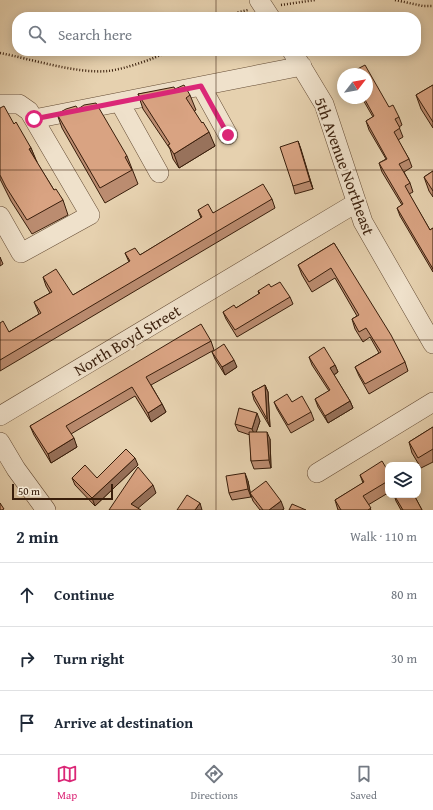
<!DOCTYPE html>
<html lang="en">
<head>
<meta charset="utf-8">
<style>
	:root { --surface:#fff; --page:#f6f6f7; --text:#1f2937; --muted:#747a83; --line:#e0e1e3; --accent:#db2777 }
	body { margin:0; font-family:"Gentium Book Plus",serif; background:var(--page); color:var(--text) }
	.controls { position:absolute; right:12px; bottom:12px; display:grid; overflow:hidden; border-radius:8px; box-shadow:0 2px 10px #0003 }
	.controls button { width:36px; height:36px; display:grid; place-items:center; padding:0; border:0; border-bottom:1px solid var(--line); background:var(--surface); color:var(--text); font:20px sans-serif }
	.compass { position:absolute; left:337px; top:68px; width:36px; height:36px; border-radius:50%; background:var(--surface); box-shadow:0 2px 10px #0003; rotate:59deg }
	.scale { position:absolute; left:12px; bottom:10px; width:101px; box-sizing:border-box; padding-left:4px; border:2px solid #391e0b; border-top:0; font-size:11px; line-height:14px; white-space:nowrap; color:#391e0b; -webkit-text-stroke:3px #efe1cb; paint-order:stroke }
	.stop { position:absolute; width:12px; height:12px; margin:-9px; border:3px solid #db2777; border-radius:50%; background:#fff }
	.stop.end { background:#db2777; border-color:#fff; box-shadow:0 1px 4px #0008 }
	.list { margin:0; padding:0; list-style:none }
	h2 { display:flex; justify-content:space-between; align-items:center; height:52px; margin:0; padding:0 16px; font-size:17px }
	h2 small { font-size:13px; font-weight:400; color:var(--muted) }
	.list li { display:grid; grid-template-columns:26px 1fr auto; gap:12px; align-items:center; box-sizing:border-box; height:64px; padding:0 16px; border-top:1px solid var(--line) }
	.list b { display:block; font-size:15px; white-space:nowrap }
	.list em { font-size:13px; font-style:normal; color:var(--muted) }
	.icon { flex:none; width:22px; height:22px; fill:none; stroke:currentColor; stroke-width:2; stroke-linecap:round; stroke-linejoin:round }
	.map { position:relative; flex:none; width:433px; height:510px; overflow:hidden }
	.search { position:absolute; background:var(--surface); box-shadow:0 2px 10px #0003; left:12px; right:12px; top:12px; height:44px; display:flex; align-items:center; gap:10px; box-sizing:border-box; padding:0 14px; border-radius:16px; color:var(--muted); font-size:15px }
	.sheet { height:244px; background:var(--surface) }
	nav { display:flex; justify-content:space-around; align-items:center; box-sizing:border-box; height:56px; border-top:1px solid var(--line); background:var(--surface); font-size:11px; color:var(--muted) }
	nav a { display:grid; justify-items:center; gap:2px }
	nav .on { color:var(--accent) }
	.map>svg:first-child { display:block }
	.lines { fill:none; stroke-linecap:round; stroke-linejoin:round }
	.minor-casing { stroke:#644b34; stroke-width:20 }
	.path { stroke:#391e0b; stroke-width:2.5; stroke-dasharray:1 2; stroke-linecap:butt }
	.minor { stroke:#efe1cb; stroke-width:19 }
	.wall { fill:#bb8c70; stroke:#391e0b }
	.shaded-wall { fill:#98725b; stroke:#391e0b }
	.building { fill:#d9a382; stroke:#391e0b }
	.route { stroke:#db2777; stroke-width:5 }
	.grid { fill:none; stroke:#391e0b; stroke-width:1; stroke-opacity:0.55 }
	.labels { text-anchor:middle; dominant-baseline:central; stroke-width:4; stroke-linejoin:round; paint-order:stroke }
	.street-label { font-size:16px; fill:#391e0b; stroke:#efe1cb }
</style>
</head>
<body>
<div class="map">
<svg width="433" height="510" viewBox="0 0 433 510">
	<rect width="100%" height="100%" fill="#e6d1af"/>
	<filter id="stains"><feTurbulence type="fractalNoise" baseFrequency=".005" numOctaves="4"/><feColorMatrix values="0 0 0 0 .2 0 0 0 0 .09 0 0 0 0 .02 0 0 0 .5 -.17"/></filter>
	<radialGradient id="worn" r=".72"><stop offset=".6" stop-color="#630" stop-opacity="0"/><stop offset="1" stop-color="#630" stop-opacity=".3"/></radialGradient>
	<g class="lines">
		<defs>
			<path id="minor" d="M259,0L270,17
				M292,51L324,104L363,222L433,344
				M201,86L228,135
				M120,103L159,173
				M0,104H19L29,111L90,215L21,253L0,216
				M34,119L302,66
				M0,416L356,203
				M0,442L16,469L46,510
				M317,473L433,402"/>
		</defs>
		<!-- minor casing -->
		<use href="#minor" class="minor-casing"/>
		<!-- path -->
		<path class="path" d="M395,0L423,6H433
			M281,5L315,0
			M230,17L239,12L248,10
			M0,53C31,59 77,74 108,71C125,69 154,59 169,51"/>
		<!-- minor -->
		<use href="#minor" class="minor"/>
	</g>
	<!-- wall -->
	<path class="wall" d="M433,85V128L421,109L416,95Z
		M175,89L190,95L196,110L194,111L215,146L179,168L173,159L170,149L143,109L138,94Z
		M362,98H367L389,107L399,117L402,125L399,127L403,137L398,140L409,159L412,167L404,172L410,183L413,192L409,194L430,230L433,228V272L400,216L397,208L402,205L382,172L379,163L386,159L369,130L366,121L373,117Z
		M0,108L14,124L31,148L36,161L54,190L63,200L68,215L32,234L11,201L0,179Z
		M78,109L127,156L138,184L105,203L62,128L57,114Z
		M298,141L313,189L295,194L293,186Z
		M433,171V197L429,191L424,177Z
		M272,199L275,208L0,371V323L9,332L39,314L34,302L50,293L46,286L43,277L73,295L129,262L125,253L140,255L201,218L198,210L213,213Z
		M334,243L405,362L408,371L369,394L359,376L355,367L379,353L370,337L363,342L355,329L352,319L357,316L335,278L312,292L302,275L298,265Z
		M0,257L3,264L0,266Z
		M271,287L290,297L293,304L237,337L226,319L223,312L236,308L259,294L258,291Z
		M211,341L214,350L151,385L162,404L166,412L151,422L135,396L71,434L77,447L51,463L34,435L30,426Z
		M212,352L237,367L225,375L215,359Z
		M309,357L335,365L338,372L334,375L350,401L353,408L328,423L318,407L315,399L329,391L312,365Z
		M265,385L268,392L270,427L254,400L252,392Z
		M274,402H292L311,412L314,420L291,433L277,409Z
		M260,421L256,432L270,439L271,468L254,469L251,461L250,435L238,431L235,424Z
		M433,427V462L421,468L412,453L409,442Z
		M138,465L95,506L75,485L72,478H97Z
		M388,471V493L368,505L371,510H338L335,500L363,483L360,475Z
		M248,481L251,497L232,500L229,493Z
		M250,493L284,509L282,510H260L253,501Z
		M394,495H414L422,510H401L396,501Z"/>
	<!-- shaded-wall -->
	<path class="shaded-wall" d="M209,132L215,146L179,168L174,154Z
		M298,141L301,149L313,189L310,181Z
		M31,148L37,162L29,149Z
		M234,360L237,367L225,375L222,367Z
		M335,365L338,372L332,376L330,368Z
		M265,385L268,392L270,427L267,419Z
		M350,401L353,408L328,423L325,416Z
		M162,404L166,412L151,422L148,413Z
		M257,413L260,421L255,436L252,429Z
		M267,432L270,439L271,468L269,460Z
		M74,438L77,447L51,463L48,454Z
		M135,458L138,465L95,506L92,498Z
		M245,473L248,481L251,497L248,489Z
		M153,485L156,493L136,510L131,504Z
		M281,501L284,509L282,510H269Z
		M200,503L202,510H195Z"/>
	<!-- building -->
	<path class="building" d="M365,65L389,107L393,105L399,117L395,119L400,128L394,132L409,159L399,164L410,183L405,186L430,230L433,228V269L397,208L403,204L379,163L387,159L366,121L374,116L364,98H367V74H351L350,73Z
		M184,85L190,95L186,98L202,123L203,122L209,132L174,154L168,145L170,144L138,94L174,87L175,89Z
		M433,85V122L416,95Z
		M96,103L127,156L125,157L132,170L100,188L57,114L66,109L76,106L78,109L84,105Z
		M4,106L14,124L16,122L31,148L29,149L54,190L56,189L63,200L27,220L6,187L0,175V108Z
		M298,141L310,181L293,186L280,147Z
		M433,171V191L424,177Z
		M263,184L272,199L0,360V323L3,321L9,332L41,313L34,302L52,292L43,277L56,269L73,295L130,261L125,253L135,248L140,255L202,217L198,210L208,204L213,213Z
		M334,243L391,335L405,362L365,384L355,367L381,352L366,328L359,332L352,319L359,315L331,268L309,282L298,265Z
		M280,282L290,297L235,330L223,312L234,305L236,308L260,293L258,291L269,284L271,287Z
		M201,324L211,341L146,377L162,404L148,413L132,387L66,426L74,438L48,454L30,426Z
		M224,344L234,360L222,367L212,352Z
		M324,347L335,365L330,368L350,401L325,416L315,399L330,390L309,357Z
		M265,385L267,419L252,392Z
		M287,394L292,402L302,396L311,412L288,425L274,402Z
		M239,408L257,413L252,429L235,424Z
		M433,427V449L418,458L409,442Z
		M249,432H267L269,460L251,461Z
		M126,449L135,458L92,498L72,478L85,465L97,478Z
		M382,461L388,471V481L363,496L371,508L368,510H341L335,500L364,482L360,475Z
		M138,467L153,485L131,504L141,510H109Z
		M245,473L248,489L229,493L226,476Z
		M266,481L281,501L269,510H263L250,493Z
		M187,495L200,503L195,510H177Z
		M394,495H414L422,510H403Z
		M0,503L4,509L2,510H0Z
		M292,504L306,510H289Z"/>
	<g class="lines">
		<!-- route -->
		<path class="route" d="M34,119L201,86L228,135"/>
	</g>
	<!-- grid -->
	<path class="grid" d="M216,0V17M216,51V510M0,170H433M0,340H433"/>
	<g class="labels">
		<!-- street labels -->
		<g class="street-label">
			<text transform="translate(345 166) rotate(70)">5th Avenue Northeast</text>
			<text transform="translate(127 340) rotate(-31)">North Boyd Street</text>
		</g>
	</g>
	<rect width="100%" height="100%" filter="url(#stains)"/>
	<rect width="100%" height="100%" fill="url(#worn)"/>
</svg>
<div class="controls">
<button><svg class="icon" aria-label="layers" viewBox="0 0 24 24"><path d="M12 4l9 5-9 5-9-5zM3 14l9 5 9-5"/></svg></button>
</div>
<svg class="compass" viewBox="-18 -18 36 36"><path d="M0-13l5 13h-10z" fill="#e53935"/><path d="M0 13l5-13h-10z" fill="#747a83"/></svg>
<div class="scale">50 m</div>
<div class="stop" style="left:34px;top:119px"></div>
<div class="stop end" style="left:228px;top:135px"></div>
<div class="search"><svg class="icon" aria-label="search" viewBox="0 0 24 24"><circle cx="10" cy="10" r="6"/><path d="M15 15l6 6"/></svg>Search here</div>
</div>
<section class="sheet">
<h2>2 min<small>Walk · 110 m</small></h2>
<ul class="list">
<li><svg class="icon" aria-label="ahead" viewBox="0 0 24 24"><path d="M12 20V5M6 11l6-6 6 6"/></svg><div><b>Continue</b></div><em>80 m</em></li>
<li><svg class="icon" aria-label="right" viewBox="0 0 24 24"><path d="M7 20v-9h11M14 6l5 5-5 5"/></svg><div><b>Turn right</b></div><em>30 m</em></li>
<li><svg class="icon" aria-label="arrive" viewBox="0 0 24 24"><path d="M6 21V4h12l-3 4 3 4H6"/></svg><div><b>Arrive at destination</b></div></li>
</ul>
</section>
<nav>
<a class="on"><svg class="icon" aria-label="map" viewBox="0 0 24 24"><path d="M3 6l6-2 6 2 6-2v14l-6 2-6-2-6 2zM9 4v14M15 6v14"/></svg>Map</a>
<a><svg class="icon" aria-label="directions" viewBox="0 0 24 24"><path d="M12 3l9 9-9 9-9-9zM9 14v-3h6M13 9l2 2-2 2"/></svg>Directions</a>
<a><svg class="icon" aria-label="saved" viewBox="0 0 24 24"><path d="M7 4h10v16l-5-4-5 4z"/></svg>Saved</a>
</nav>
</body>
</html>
